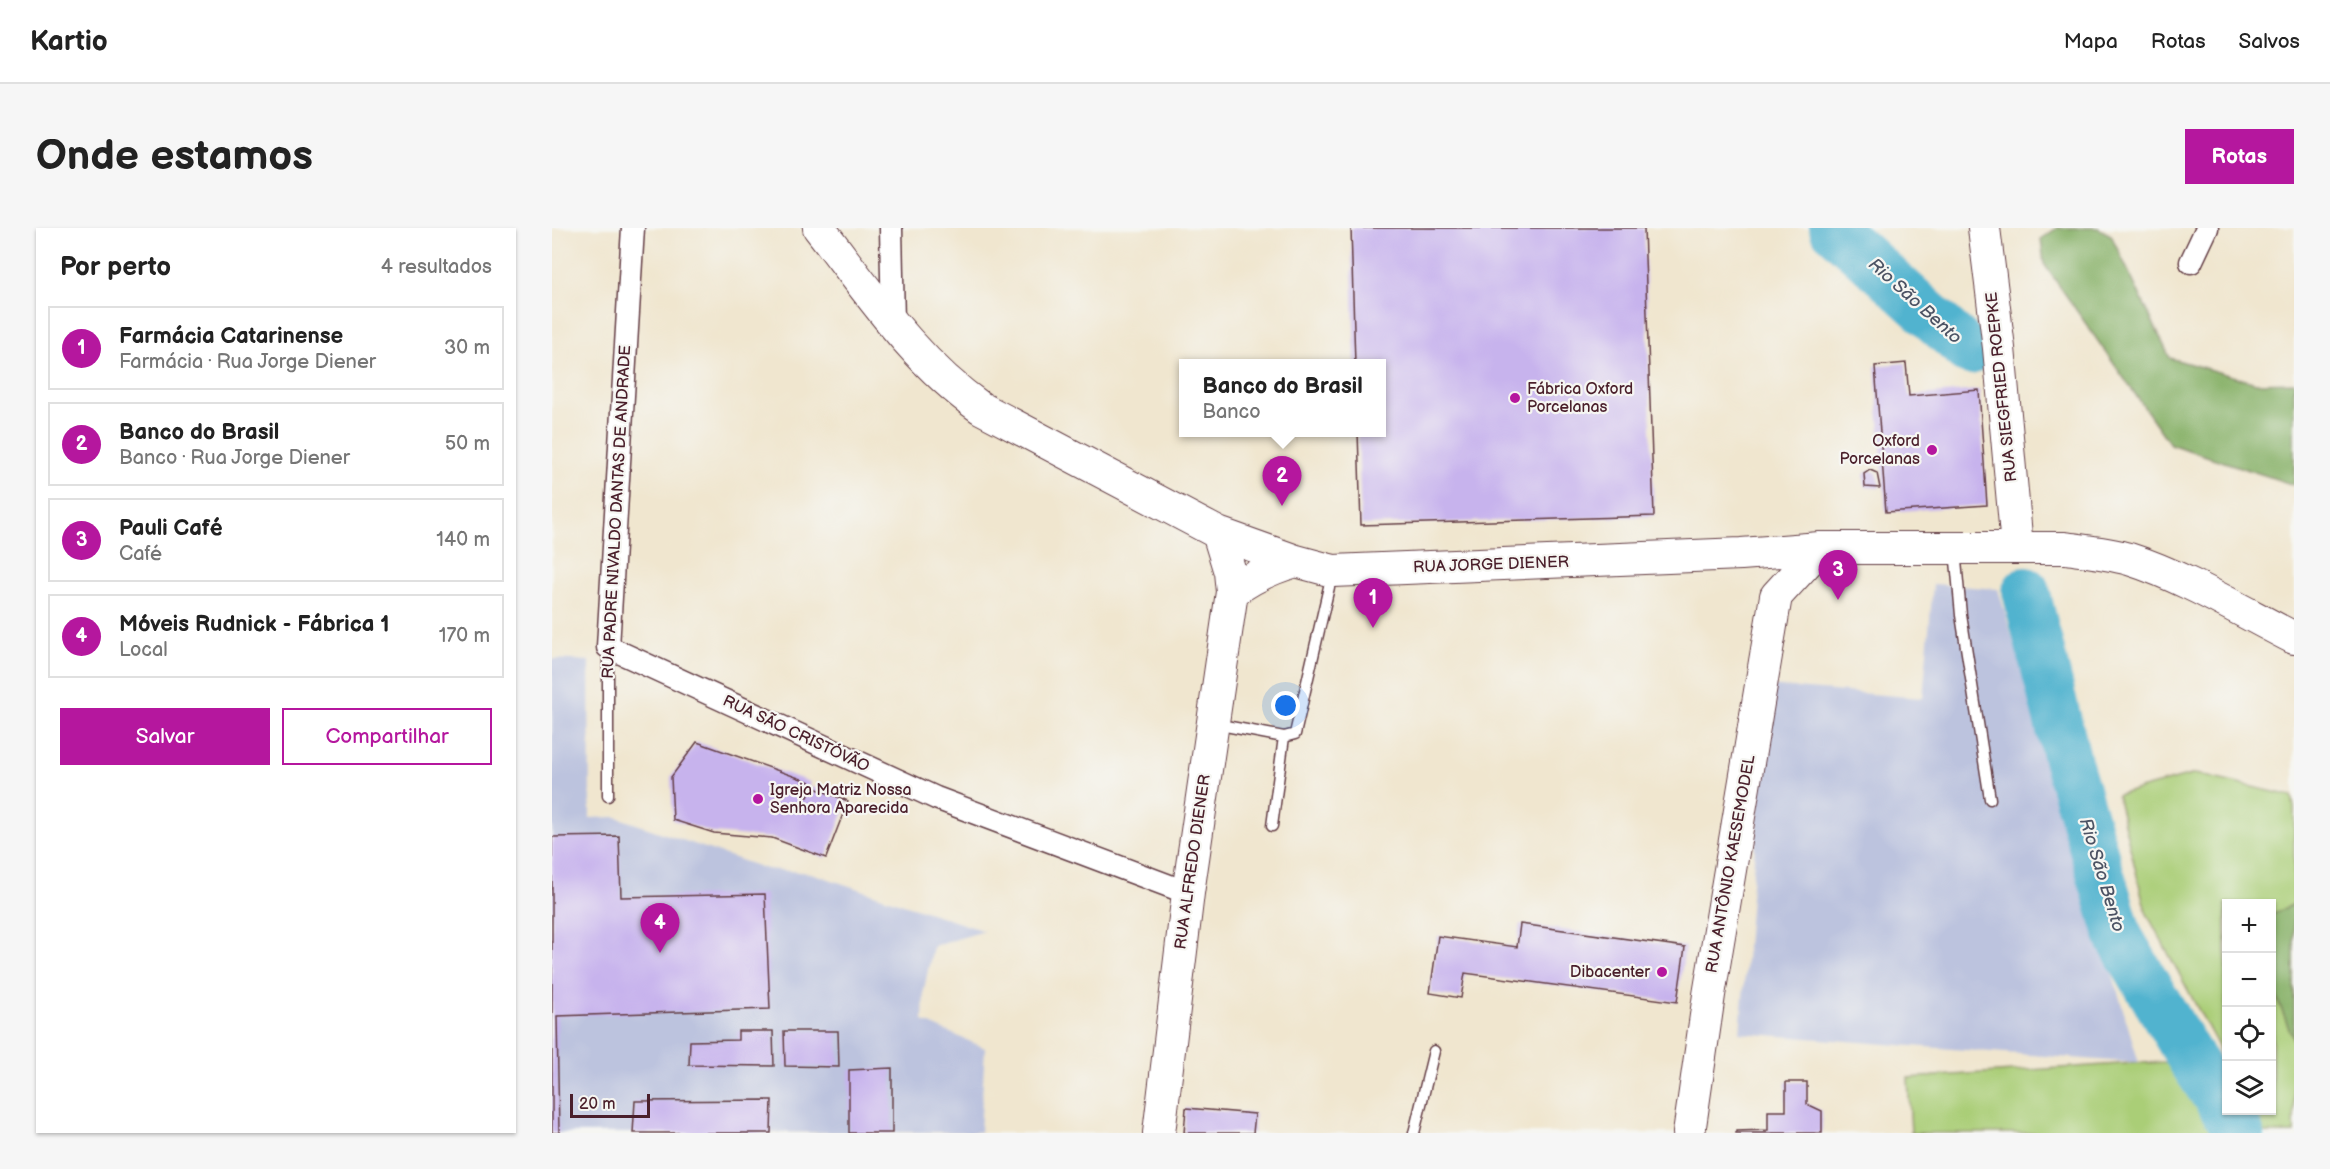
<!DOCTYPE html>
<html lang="pt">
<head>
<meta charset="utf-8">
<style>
	:root { --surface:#fff; --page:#f6f6f6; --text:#222; --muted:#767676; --line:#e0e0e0; --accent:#b5179e }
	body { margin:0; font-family:"Balsamiq Sans",sans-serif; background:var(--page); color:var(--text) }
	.controls { position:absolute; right:18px; bottom:18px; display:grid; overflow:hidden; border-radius:0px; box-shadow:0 2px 4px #0004 }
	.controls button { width:54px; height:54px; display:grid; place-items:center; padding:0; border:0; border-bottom:2px solid var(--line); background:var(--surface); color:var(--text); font:30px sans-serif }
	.scale { position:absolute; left:18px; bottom:15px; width:80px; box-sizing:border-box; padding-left:6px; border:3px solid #4a1f2b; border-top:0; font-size:16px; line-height:21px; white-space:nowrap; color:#4a1f2b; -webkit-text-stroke:4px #f6f6f2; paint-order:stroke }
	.you { position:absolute; left:734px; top:478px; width:21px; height:21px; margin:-15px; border:4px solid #fff; border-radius:50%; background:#1a73e8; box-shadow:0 0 0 9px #1a73e833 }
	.badge { display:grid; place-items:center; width:39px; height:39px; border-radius:50%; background:var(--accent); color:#fff; font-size:20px; font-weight:700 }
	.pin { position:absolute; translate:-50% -50px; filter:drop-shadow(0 2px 3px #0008) }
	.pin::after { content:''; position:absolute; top:32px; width:21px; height:18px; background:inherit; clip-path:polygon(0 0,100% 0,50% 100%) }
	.popup { position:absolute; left:627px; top:131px; width:207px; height:78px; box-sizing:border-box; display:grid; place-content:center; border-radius:0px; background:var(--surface); filter:drop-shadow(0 2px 4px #0005); font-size:20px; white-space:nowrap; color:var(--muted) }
	.popup b { font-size:22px; color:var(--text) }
	.popup::after { content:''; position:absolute; left:50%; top:100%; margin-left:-12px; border:12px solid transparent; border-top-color:var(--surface) }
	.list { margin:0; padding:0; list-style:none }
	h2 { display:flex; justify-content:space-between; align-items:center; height:78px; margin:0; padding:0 24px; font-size:26px }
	h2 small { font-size:20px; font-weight:400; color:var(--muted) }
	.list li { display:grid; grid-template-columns:39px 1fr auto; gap:18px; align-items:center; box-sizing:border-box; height:84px; margin:0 12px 12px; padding:0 12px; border:2px solid var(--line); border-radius:0px }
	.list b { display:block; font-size:22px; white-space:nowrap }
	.list p { margin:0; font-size:20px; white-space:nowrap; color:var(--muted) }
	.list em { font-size:20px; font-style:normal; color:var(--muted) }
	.actions { display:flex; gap:12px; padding:18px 24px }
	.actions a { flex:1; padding:14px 0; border:2px solid var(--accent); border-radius:0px; text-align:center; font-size:21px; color:var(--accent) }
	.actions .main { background:var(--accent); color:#fff }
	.icon { flex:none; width:33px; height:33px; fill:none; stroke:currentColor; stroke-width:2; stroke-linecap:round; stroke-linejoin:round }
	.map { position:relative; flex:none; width:1742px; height:905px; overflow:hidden; border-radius:0px }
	header { display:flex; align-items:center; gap:36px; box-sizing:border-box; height:84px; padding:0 30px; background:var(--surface); border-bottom:2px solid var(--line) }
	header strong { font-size:28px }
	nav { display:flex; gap:33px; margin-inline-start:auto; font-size:21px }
	.intro { display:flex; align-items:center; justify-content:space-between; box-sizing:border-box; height:144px; padding:0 36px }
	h1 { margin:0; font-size:42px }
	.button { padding:15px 27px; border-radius:0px; background:var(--accent); color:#fff; font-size:21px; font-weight:700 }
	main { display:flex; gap:36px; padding:0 36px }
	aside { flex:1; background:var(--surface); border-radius:0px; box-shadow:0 2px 4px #0004 }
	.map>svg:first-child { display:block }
	.industrial { fill:#bcc3de }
	.green { fill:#aace77; stroke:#7a7651; stroke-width:1.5 }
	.forest { fill:#87b168; stroke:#68684a; stroke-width:1.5 }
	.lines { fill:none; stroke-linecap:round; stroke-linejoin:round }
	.river { stroke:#51b3cf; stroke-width:48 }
	.building { fill:#c7b3ed }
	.lane-casing { stroke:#633d44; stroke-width:13 }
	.street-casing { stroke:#633d44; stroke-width:25 }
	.secondary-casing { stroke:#633d44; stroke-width:34 }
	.lane { stroke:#fff; stroke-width:10 }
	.street { stroke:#fff; stroke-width:22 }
	.secondary { stroke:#fff; stroke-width:32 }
	.poi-dot { fill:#b5179e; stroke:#f6f6f2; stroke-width:2 }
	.labels { text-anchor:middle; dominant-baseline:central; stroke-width:4.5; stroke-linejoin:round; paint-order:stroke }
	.street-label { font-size:16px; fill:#4a1f2b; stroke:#f6f6f2 }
	.poi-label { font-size:16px; fill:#4a1f2b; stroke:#f6f6f2; text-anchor:start }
	.water-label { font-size:18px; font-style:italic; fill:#4c5364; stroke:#f6f6f2 }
</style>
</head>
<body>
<header>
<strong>Kartio</strong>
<nav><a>Mapa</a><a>Rotas</a><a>Salvos</a></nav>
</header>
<div class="intro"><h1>Onde estamos</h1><a class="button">Rotas</a></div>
<main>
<aside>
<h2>Por perto<small>4 resultados</small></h2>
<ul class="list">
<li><span class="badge">1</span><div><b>Farmácia Catarinense</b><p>Farmácia · Rua Jorge Diener</p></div><em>30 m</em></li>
<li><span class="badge">2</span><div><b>Banco do Brasil</b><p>Banco · Rua Jorge Diener</p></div><em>50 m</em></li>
<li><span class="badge">3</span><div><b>Pauli Café</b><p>Café</p></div><em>140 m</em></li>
<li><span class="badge">4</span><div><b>Móveis Rudnick - Fábrica 1</b><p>Local</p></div><em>170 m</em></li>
</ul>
<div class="actions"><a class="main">Salvar</a><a>Compartilhar</a></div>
</aside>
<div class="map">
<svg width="1742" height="905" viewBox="0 0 1742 905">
	<rect width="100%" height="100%" fill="#f6f6f2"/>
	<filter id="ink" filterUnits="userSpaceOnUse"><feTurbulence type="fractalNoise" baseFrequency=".0167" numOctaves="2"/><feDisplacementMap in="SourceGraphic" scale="12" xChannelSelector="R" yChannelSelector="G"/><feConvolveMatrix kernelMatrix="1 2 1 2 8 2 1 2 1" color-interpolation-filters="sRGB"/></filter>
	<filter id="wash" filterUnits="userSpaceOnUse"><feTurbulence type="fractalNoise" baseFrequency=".008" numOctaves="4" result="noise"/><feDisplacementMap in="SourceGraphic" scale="24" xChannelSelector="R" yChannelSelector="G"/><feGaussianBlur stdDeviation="1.35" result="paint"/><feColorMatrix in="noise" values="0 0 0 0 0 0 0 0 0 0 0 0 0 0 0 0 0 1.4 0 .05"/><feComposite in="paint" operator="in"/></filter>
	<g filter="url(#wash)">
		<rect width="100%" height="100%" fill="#f0e6cf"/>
		<!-- industrial -->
		<path class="industrial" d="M1381,356L1446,361L1587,835L1188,805L1216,458L1371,470Z
			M0,431L37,433L38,590L64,589L214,641L259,645L432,703L381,718L372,761L371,793L433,820L428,904L0,905Z"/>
		<!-- green -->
		<path class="green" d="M1643,546L1740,568L1742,580V676L1720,687V676H1674V833L1594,684L1565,567Z
			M1720,757L1742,813V905H1710L1701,883L1720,882Z
			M1628,834L1668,905H1359L1356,850L1583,835Z"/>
		<!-- forest -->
		<path class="forest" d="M1505,0H1546L1559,7L1618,130L1704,155L1742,154V257L1618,216L1492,36L1489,11Z
			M1742,676V813L1720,757V687Z"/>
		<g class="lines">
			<!-- river -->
			<path class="river" d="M1281,0L1417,123
				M1474,363L1517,538L1567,709L1639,831L1688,905"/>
		</g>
		<g id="blocks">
			<!-- building -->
			<path class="building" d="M799,0H1092L1102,288L809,297L806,204H829V136H803Z
				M1354,135L1357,168L1427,162L1435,277L1334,284L1323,138Z
				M1318,242L1325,245L1328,260L1313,259L1312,246Z
				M145,514L258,554L253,568L256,569L260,559L296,573L274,630L220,610L162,605L121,592L119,549Z
				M67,608L69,669L213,666L218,781L5,788L7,905H0V609Z
				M968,696L1133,719L1125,774L913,745L909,770L878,765L886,708L965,719Z
				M186,803H221L222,838L137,837L138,813L186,812Z
				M232,803H286L287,839L233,838Z
				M340,840V905H297V842Z
				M1234,854H1255V876L1270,883V905H1184V903L1216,902V883H1234Z
				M220,872L219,905H81L83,873Z
				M634,880L703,886L701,905H632Z"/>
		</g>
	</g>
	<g filter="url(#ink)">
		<use href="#blocks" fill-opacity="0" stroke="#633d44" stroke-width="1.5"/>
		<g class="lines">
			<defs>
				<path id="lane" d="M1403,322L1409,387L1438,571
					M56,419V568
					M663,496L732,509L743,506L780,346
					M720,598L732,509
					M862,905L882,823"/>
				<path id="street" d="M81,0L56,419L384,570L636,665
					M339,0L341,95
					M1639,34L1655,0"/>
				<path id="secondary" d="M267,0C317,64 362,133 429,180L666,305L744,333L781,343L1189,326L1268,320H1513C1535,323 1556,325 1577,331C1631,348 1691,384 1742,410
					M1432,0L1447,120L1465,319
					M680,364C700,349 719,340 744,333
					M607,905L636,665L680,364L678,344L666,305
					M1137,905L1157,767L1224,368L1268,320"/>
			</defs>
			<!-- lane casing -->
			<use href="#lane" class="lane-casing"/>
			<!-- street casing -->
			<use href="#street" class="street-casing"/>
			<!-- secondary casing -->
			<use href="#secondary" class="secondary-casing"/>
			<!-- lane -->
			<use href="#lane" class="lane"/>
			<!-- street -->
			<use href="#street" class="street"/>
			<!-- secondary -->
			<use href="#secondary" class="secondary"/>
		</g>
	</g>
	<!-- markers -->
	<g class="poi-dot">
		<circle cx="963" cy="170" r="6"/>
		<circle cx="1380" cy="222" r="6"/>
		<circle cx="206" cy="571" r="6"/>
		<circle cx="1110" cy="744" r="6"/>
	</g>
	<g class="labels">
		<!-- street labels -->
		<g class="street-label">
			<text transform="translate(1450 159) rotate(-96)">RUA SIEGFRIED ROEPKE</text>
			<text transform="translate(65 284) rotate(-87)">RUA PADRE NIVALDO DANTAS DE ANDRADE</text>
			<text transform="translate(939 337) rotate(-2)">RUA JORGE DIENER</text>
			<text transform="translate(244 506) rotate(25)">RUA SÃO CRISTÓVÃO</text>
			<text transform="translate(641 634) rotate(-82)">RUA ALFREDO DIENER</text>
			<text transform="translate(1179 636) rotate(-80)">RUA ANTÔNIO KAESEMODEL</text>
		</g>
		<!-- poi labels -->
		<g class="poi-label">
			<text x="975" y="161">Fábrica Oxford<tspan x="975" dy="18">Porcelanas</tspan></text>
			<text x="1368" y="213" text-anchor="end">Oxford<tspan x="1368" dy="18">Porcelanas</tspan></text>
			<text x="218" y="562">Igreja Matriz Nossa<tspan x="218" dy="18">Senhora Aparecida</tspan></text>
			<text x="1098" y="744" text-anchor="end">Dibacenter</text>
		</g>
		<!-- water labels -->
		<g class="water-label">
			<text transform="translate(1363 73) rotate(42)">Rio São Bento</text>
			<text transform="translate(1550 647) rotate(73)">Rio São Bento</text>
		</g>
	</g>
</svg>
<div class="controls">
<button>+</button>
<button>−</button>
<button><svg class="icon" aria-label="locate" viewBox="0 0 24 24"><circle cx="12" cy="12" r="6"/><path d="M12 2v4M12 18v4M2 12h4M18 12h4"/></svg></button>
<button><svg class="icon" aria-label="layers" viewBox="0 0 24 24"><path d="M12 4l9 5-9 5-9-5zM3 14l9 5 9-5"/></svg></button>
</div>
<div class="scale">20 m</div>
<div class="you"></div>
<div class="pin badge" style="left:821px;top:400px">1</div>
<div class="pin badge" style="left:730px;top:278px">2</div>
<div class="popup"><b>Banco do Brasil</b>Banco</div>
<div class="pin badge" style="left:1286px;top:372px">3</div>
<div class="pin badge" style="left:108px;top:725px">4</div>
</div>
</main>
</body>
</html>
